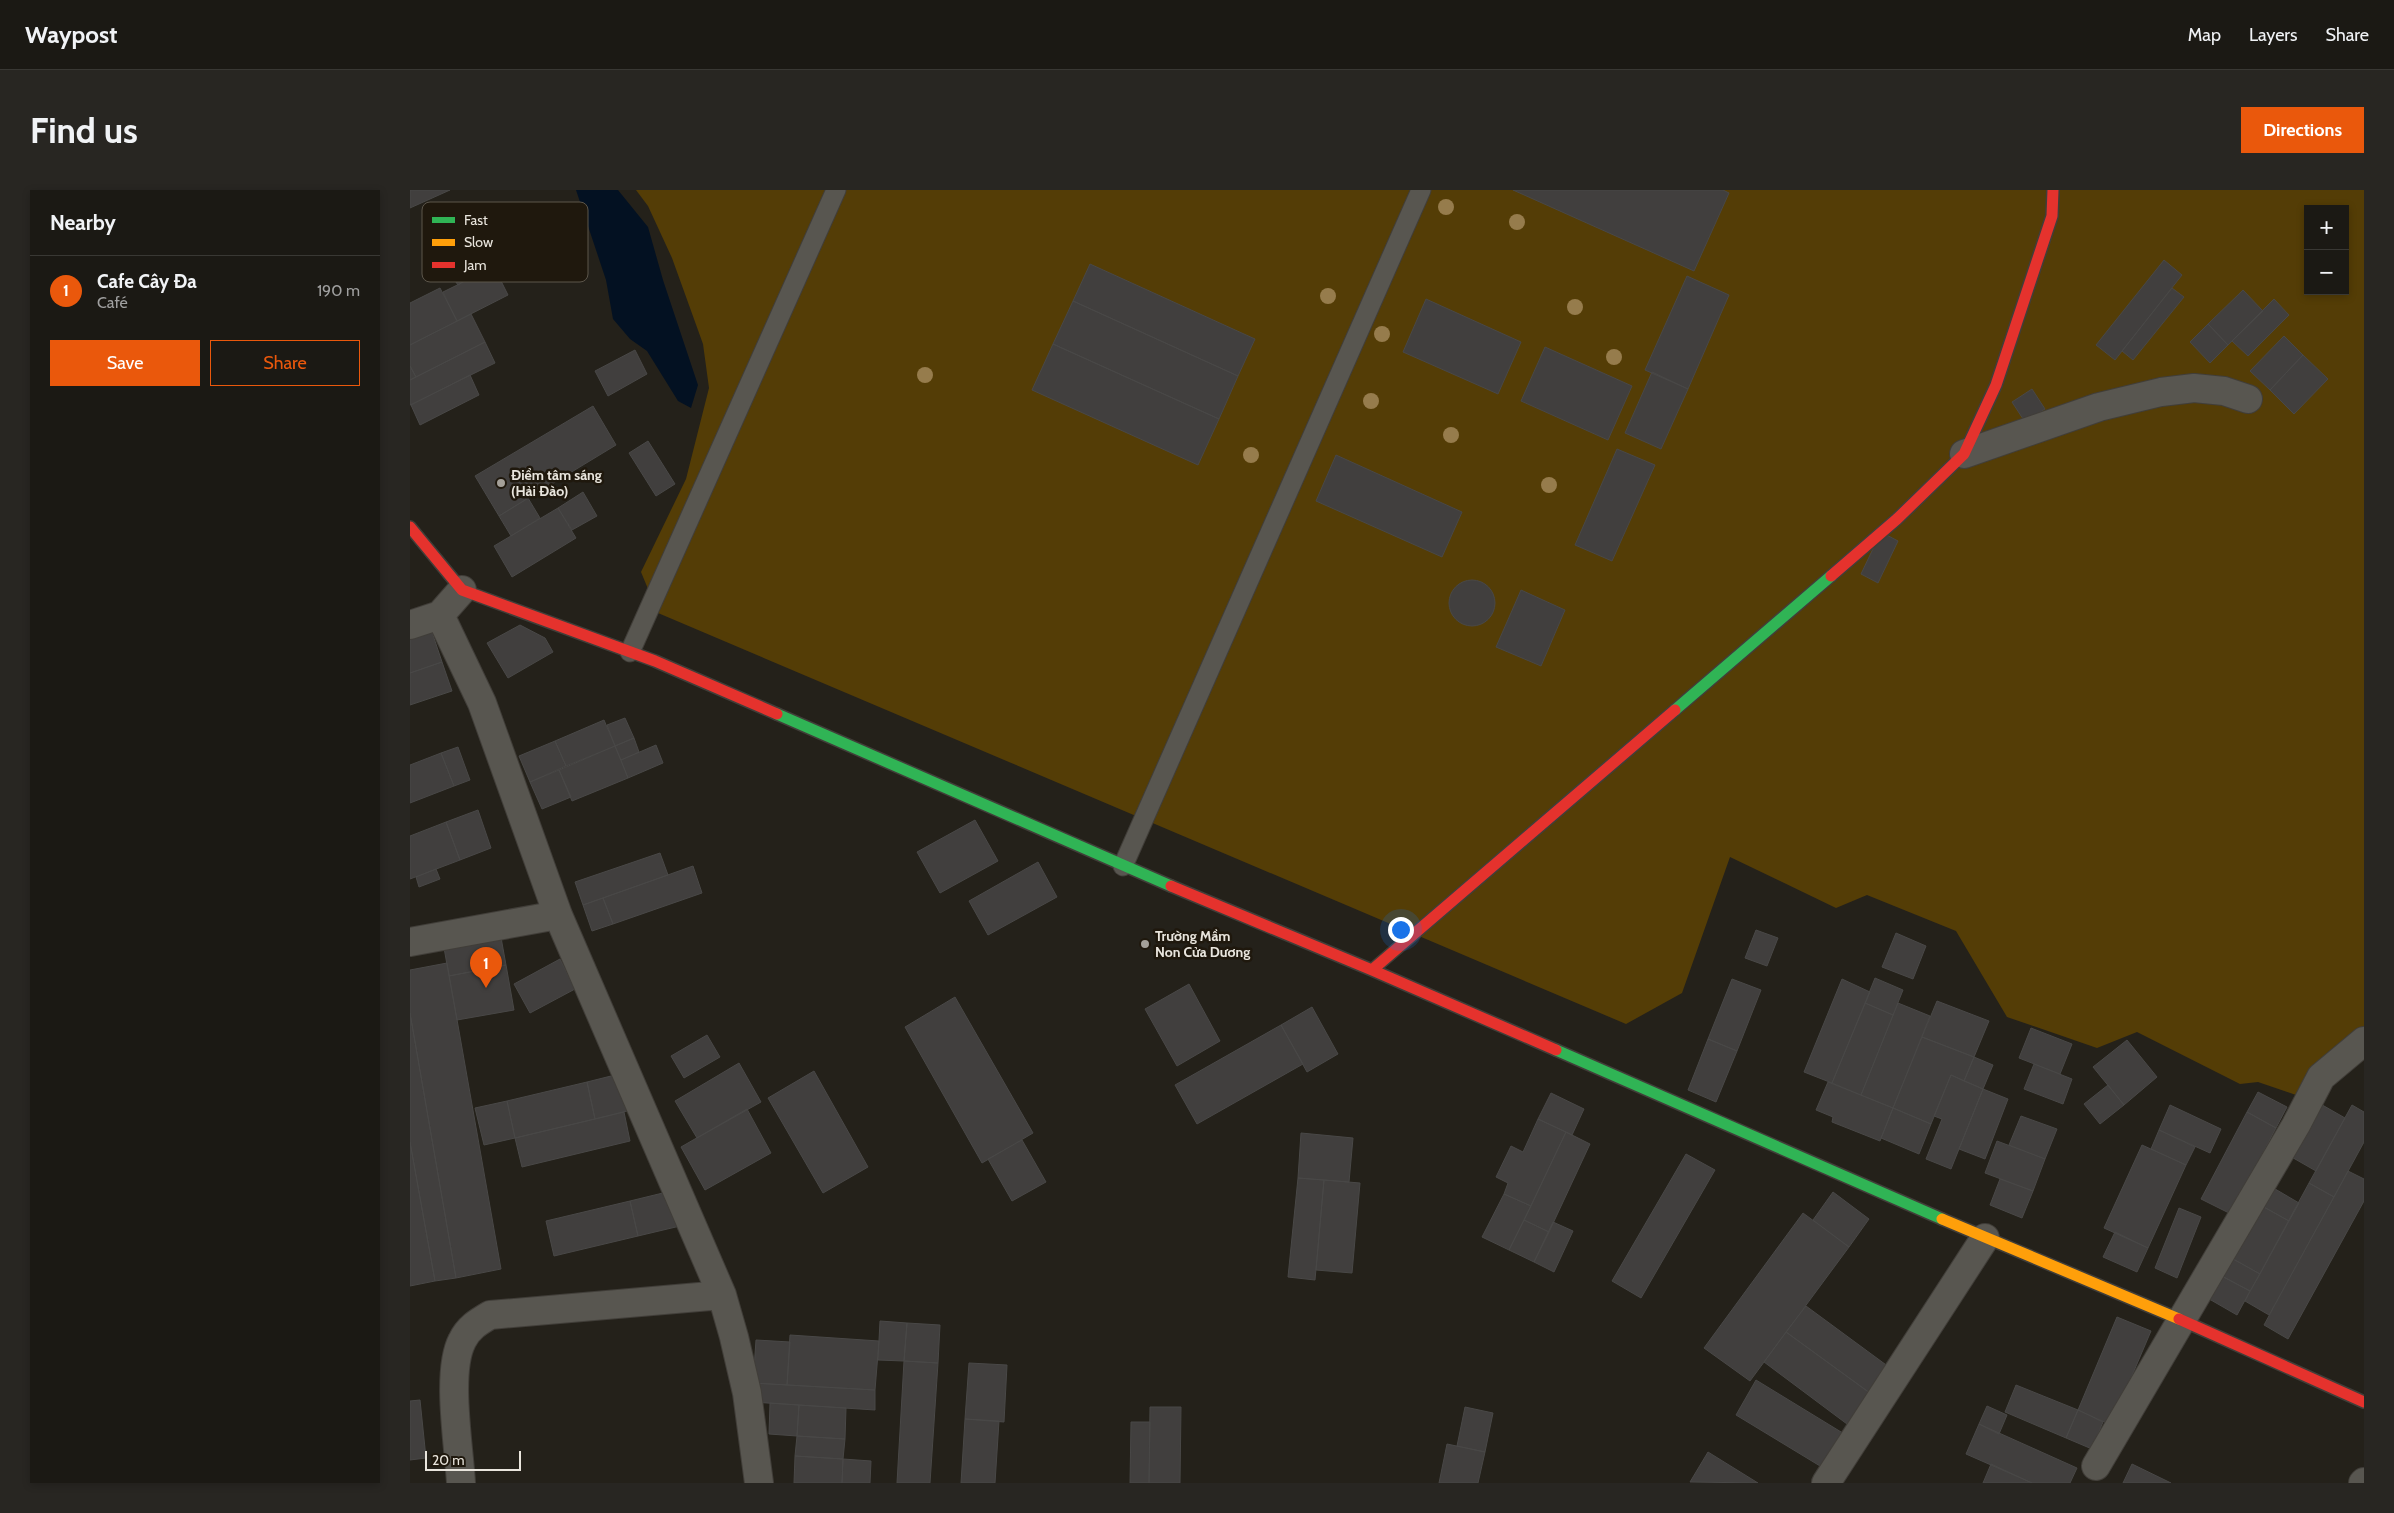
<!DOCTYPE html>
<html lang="en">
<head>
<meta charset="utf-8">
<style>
	:root { --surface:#1b1914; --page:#282622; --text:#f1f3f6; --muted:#a0a0a0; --line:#393834; --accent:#ea580c }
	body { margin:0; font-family:Cabin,sans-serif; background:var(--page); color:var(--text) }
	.controls { position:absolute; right:15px; top:15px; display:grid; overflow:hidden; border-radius:0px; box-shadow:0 2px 8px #0003 }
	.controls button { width:45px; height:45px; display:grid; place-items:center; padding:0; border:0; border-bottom:1px solid var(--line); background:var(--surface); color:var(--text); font:25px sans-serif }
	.scale { position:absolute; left:15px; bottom:12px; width:96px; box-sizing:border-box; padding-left:5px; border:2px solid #e9e5dd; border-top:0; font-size:14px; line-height:18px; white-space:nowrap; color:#e9e5dd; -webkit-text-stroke:4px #1f180d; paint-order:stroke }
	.you { position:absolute; left:990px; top:739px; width:18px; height:18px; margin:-12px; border:4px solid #fff; border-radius:50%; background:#1a73e8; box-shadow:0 0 0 8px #1a73e833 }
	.badge { display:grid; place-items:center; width:32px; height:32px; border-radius:50%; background:var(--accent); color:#fff; font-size:16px; font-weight:700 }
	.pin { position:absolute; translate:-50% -41px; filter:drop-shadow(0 1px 2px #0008) }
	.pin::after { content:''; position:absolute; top:26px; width:18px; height:15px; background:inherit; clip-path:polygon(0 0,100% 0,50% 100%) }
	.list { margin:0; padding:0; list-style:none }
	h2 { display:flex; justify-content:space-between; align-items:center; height:65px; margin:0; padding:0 20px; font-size:21px }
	h2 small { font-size:16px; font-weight:400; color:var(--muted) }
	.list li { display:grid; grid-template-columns:32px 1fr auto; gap:15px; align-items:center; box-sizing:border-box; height:70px; padding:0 20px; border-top:1px solid var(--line) }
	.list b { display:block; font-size:19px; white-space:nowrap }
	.list p { margin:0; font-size:16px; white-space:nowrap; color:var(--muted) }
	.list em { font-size:16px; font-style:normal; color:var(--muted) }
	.actions { display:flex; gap:10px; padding:15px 20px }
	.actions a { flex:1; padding:11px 0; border:1px solid var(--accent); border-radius:0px; text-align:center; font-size:18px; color:var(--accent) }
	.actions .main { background:var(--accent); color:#fff }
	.map { position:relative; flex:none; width:1954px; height:1293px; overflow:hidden; border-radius:0px }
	header { display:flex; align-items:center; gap:30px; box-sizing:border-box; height:70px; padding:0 25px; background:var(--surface); border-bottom:1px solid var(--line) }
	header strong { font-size:24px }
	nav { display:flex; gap:28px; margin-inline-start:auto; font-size:18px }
	.intro { display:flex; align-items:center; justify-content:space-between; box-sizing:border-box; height:120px; padding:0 30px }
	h1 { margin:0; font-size:35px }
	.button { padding:12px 22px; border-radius:0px; background:var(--accent); color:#fff; font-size:18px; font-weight:700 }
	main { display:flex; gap:30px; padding:0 30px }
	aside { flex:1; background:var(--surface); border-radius:0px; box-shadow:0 2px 8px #0003 }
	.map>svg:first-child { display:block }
	.green { fill:#543d06; fill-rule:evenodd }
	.water { fill:#031122 }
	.building { fill:#413f3e; stroke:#494847 }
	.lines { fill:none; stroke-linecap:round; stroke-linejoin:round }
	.lane-casing { stroke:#413e39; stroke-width:21 }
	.street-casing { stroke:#413e39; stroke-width:30 }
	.fast-casing { stroke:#413e39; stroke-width:14 }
	.slow-casing { stroke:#413e39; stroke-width:14 }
	.jam-casing { stroke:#413e39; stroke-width:14 }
	.lane { stroke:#585650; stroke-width:19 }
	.street { stroke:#585650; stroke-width:28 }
	.fast { stroke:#30b455; stroke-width:11 }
	.slow { stroke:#ff9f0a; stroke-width:11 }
	.jam { stroke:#e5322d; stroke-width:11 }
	.tree { fill:#967c4c }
	.poi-dot { fill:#a4a099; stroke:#1f180d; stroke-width:2 }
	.labels { text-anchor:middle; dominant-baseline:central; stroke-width:5; stroke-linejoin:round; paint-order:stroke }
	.poi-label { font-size:14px; font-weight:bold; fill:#e9e5dd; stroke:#1f180d; text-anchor:start }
	.key { fill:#1f180d; stroke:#5c564b; stroke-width:1 }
	.key-label { font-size:14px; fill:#e9e5dd }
</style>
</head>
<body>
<header>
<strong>Waypost</strong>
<nav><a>Map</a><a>Layers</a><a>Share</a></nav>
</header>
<div class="intro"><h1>Find us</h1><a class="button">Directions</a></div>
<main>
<aside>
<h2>Nearby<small></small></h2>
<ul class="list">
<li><span class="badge">1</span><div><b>Cafe Cây Đa</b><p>Café</p></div><em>190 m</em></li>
</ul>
<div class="actions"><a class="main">Save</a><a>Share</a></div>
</aside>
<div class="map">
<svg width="1954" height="1293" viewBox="0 0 1954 1293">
	<rect width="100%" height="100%" fill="#24211a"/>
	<!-- green -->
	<path class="green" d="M226,0H1954V841L1897,899L1886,905L1848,892L1830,894L1727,842L1687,858L1597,827L1546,741L1457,705L1426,718L1320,667L1272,803L1216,834L248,423L231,382L276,289L299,198L293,154L262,68L238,16ZM1898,19H1935V101H1898Z"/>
	<!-- water -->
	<path class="water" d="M166,0H208L238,37L253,90L288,195L281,218L268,211L237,161L220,149L203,129L196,90Z"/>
	<!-- building -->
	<path class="building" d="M0,0H40L0,18Z
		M1103,0H1313L1319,3L1284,81Z
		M69,41L87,68L48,95L29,68Z
		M1754,70L1772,85L1705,170L1686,155Z
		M680,74L845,149L828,186L663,111Z
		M84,77L98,105L47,131L33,102Z
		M1277,86L1319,105L1278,199L1235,180Z
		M30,98L47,131L0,155V113Z
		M1762,98L1774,107L1723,170L1712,161Z
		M1833,100L1853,121L1818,155L1798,134Z
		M1016,109L1111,152L1088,204L993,162Z
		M1864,109L1879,125L1838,166L1822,151Z
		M663,111L828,186L809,229L643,154Z
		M61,124L75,152L6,187L0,176V155Z
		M1798,134L1818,155L1800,173L1780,152Z
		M1874,146L1893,165L1860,200L1840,181Z
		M75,152L85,173L0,215V190Z
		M643,154L809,229L788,275L622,200Z
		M1135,157L1222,196L1198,250L1111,211Z
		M225,160L237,184L198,206L185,181Z
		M1893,165L1918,189L1884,224L1860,200Z
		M0,176L6,187L0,190Z
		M1242,182L1278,199L1251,259L1215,243Z
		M60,185L69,205L10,235L1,215Z
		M1622,199L1635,219L1615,232L1602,212Z
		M183,216L206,255L89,326L65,286Z
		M238,251L265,294L246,306L219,263Z
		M1207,259L1245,275L1202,371L1165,355Z
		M926,265L1052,322L1032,367L906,311Z
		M173,302L187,326L162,340L148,318Z
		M118,308L130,328L101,346L89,326Z
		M148,318L166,348L102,387L84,356Z
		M1471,342L1488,351L1468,393L1451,384Z
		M1039 413a23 23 0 1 1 46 0a23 23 0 1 1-46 0Z
		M1111,400L1155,420L1131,476L1086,457Z
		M110,435L135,448L143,462L98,488L77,453Z
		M21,439L32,472L0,483V446Z
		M32,472L42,501L0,515V483Z
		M215,528L224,548L205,556L197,535Z
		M194,530L205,556L156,576L145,551Z
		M224,548L229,562L211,570L205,556Z
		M145,551L156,576L120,592L109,566Z
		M246,555L253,573L218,588L211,570Z
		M205,556L218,588L162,611L149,580Z
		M48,557L60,590L44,596L31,563Z
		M31,563L44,596L0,613V575Z
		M149,580L161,607L132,619L120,592Z
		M68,620L81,658L50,670L36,632Z
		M565,630L588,671L530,703L507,662Z
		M36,632L50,670L0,689V646Z
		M250,663L258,685L173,715L165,692Z
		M628,672L647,707L578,745L559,711Z
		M283,676L292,703L203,734L193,708Z
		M26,679L30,689L9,697L6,687Z
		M193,708L203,734L182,741L173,715Z
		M1346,740L1368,748L1357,776L1335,768Z
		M90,742L96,775L39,786L33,752Z
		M1486,743L1516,756L1503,789L1472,777Z
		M150,769L165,799L120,823L104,794Z
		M37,773L91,1079L46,1088L0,823V780Z
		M96,775L104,820L47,830L39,786Z
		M1465,788L1493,800L1483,825L1455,813Z
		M1322,789L1351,800L1327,861L1298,849Z
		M1432,789L1460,802L1422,893L1394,882Z
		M779,794L810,851L767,876L735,819Z
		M545,807L623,943L572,973L495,837Z
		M1527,811L1579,831L1564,867L1512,847Z
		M1455,813L1483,825L1451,905L1422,893Z
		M1488,813L1520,826L1483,918L1451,905Z
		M902,817L928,864L897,882L871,835Z
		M0,823L46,1088L25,1091L0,952Z
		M871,835L893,874L787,934L765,895Z
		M1621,838L1662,854L1650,884L1609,868Z
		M297,845L310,867L274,888L261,866Z
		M1512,847L1564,867L1554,891L1541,885L1521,934L1483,918Z
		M1298,849L1327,861L1306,912L1278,900Z
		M1717,850L1747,887L1714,915L1683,877Z
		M1564,867L1583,875L1573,899L1554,891Z
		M329,873L351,912L287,948L265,911Z
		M1624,874L1662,889L1653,914L1614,899Z
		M404,881L458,977L413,1003L358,908Z
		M213,883L221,920L185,929L177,892Z
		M1541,885L1573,899L1541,979L1516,969L1532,929L1524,926Z
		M177,892L185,929L105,948L97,911Z
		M1418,892L1483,918L1470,951L1422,932L1423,927L1406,920Z
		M1698,895L1714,915L1690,934L1674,914Z
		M1573,899L1598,909L1575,969L1549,959Z
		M1848,902L1877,917L1866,938L1837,922Z
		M1141,903L1174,919L1162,945L1128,929Z
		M97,911L105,948L74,955L65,918Z
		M1907,912L1935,928L1906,981L1878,965Z
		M1760,915L1811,939L1800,963L1749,940Z
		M1942,915L1954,922V952L1924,1007L1899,993Z
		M1483,918L1521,934L1509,964L1471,948Z
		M337,919L361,963L295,1000L271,957Z
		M214,922L220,951L112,977L105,948Z
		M1837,922L1866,938L1821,1024L1791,1009Z
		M1611,926L1647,939L1635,969L1599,955Z
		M1128,929L1156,942L1121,1016L1094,1004L1098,993L1086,987L1101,956L1113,962Z
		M1749,940L1785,957L1776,975L1741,959Z
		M1156,942L1180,954L1139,1042L1114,1030Z
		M891,943L943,948L939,992L888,988Z
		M612,950L636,992L602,1011L578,969Z
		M1587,951L1635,969L1623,1001L1575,983Z
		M0,952L25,1091L0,1096Z
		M1732,955L1776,975L1738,1058L1694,1038Z
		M1276,964L1305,980L1231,1108L1202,1091Z
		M1938,981L1954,989V1011L1878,1149L1854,1135Z
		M888,988L914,990L905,1090L878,1087Z
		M1590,989L1623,1001L1612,1028L1580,1015Z
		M914,990L950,993L942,1083L906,1080Z
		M1899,993L1924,1007L1859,1125L1835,1111Z
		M1860,996L1889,1013L1879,1031L1850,1015Z
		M261,1001L270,1036L228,1046L220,1011Z
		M1423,1002L1459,1029L1439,1057L1403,1030Z
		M1094,1004L1121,1016L1099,1060L1072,1047Z
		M220,1011L228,1046L144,1066L136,1031Z
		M1845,1012L1879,1031L1850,1084L1816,1065Z
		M1769,1018L1791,1027L1767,1088L1745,1078Z
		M1393,1023L1439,1057L1340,1191L1294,1158Z
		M1114,1030L1139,1042L1124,1072L1099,1060Z
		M1143,1032L1163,1041L1144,1082L1124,1072Z
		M1705,1042L1738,1058L1727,1082L1693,1067Z
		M1816,1065L1850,1084L1840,1101L1806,1083Z
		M1806,1083L1840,1101L1827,1125L1794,1106Z
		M1396,1116L1483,1180L1464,1206L1376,1142Z
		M1707,1127L1741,1141L1701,1235L1668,1220Z
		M470,1131L497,1133L494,1171L468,1170Z
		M497,1133L530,1135L528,1173L494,1171Z
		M1376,1142L1464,1206L1441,1237L1354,1172Z
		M380,1145L469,1151L465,1200L377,1195Z
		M346,1150L380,1152L377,1195L343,1193Z
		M494,1171L528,1173L520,1293H487Z
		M559,1173L597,1175L594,1232L555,1229Z
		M1346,1190L1436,1245L1415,1279L1326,1225Z
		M343,1193L465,1200V1220L342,1212Z
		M1606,1195L1668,1220L1656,1248L1595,1222Z
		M10,1210L16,1268L0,1270V1211Z
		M360,1213L389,1215L387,1246L359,1244Z
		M389,1215L436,1218L435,1249L387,1246Z
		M1577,1216L1597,1225L1589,1244L1569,1234Z
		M740,1217H771L770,1293H739Z
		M1055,1217L1083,1223L1075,1262L1047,1256Z
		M1668,1220L1693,1232L1682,1259L1656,1248Z
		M555,1229L589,1231L585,1293H551Z
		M721,1232H740L739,1293H720Z
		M1569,1234L1667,1278L1660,1293H1622L1556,1264Z
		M387,1246L435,1249L433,1269L385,1266Z
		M1037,1254L1075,1262L1068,1293H1029Z
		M1298,1262L1348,1293L1280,1292Z
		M385,1266L433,1269L432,1293H384Z
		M433,1269L461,1271L460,1293H432Z
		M1581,1274L1622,1293H1573Z
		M1722,1274L1761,1293H1713Z"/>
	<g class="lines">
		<defs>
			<path id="lane" d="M220,462L426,0
				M713,676L1011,0"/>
			<path id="street" d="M1554,264L1689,217L1751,202L1784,198L1814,201L1838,209
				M52,400L30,425L72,513L148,725L312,1105L324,1147L337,1203L349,1293
				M0,435L30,425
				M0,752L148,725
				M1686,1276L1886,935L1911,887L1954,851
				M51,1293C49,1257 36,1182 52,1151C58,1138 68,1132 80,1125L312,1105
				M1416,1293L1575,1048
				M1953,1293L1954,1292"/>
			<path id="fast" d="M1265,520L1421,386
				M367,524L761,696
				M1146,860L1532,1029"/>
			<path id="slow" d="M1532,1029L1769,1129"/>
			<path id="jam" d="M0,337L52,400L245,471L367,524
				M1421,386L1487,329L1554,264L1586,195L1642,26L1643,0
				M761,696L962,780L1146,860
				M962,780L1265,520
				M1769,1129L1954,1212"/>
		</defs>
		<!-- lane casing -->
		<use href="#lane" class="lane-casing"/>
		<!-- street casing -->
		<use href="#street" class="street-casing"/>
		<!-- fast casing -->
		<use href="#fast" class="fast-casing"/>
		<!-- slow casing -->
		<use href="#slow" class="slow-casing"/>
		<!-- jam casing -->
		<use href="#jam" class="jam-casing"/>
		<!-- lane -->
		<use href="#lane" class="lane"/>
		<!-- street -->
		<use href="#street" class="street"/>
		<!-- fast -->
		<use href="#fast" class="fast"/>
		<!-- slow -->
		<use href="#slow" class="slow"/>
		<!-- jam -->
		<use href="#jam" class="jam"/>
	</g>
	<!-- trees -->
	<g class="tree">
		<circle cx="1036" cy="17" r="8"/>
		<circle cx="1107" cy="32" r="8"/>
		<circle cx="918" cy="106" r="8"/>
		<circle cx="1165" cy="117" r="8"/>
		<circle cx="972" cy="144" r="8"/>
		<circle cx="1204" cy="167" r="8"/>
		<circle cx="515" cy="185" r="8"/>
		<circle cx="961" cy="211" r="8"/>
		<circle cx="1041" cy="245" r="8"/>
		<circle cx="841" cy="265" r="8"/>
		<circle cx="1139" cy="295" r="8"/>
	</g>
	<!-- markers -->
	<g class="poi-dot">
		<circle cx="91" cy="293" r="5"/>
		<circle cx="735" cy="754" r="5"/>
	</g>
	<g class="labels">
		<!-- poi labels -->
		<g class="poi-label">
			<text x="101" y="285">Điểm tâm sáng<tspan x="101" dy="16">(Hải Đào)</tspan></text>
			<text x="745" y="746">Trường Mầm<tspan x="745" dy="16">Non Cửa Dương</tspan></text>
		</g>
	</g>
	<!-- legend -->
	<rect x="12" y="12" width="166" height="80" rx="8" class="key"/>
	<rect x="22" y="27" width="23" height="6" fill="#30b455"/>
	<rect x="22" y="49" width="23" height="7" fill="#ff9f0a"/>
	<rect x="22" y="72" width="23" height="6" fill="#e5322d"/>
	<g class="key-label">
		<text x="54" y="35">Fast</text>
		<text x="54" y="57">Slow</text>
		<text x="54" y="80">Jam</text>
	</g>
</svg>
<div class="controls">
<button>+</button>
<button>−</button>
</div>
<div class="scale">20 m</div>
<div class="you"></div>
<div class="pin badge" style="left:76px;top:798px">1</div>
</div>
</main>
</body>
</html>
